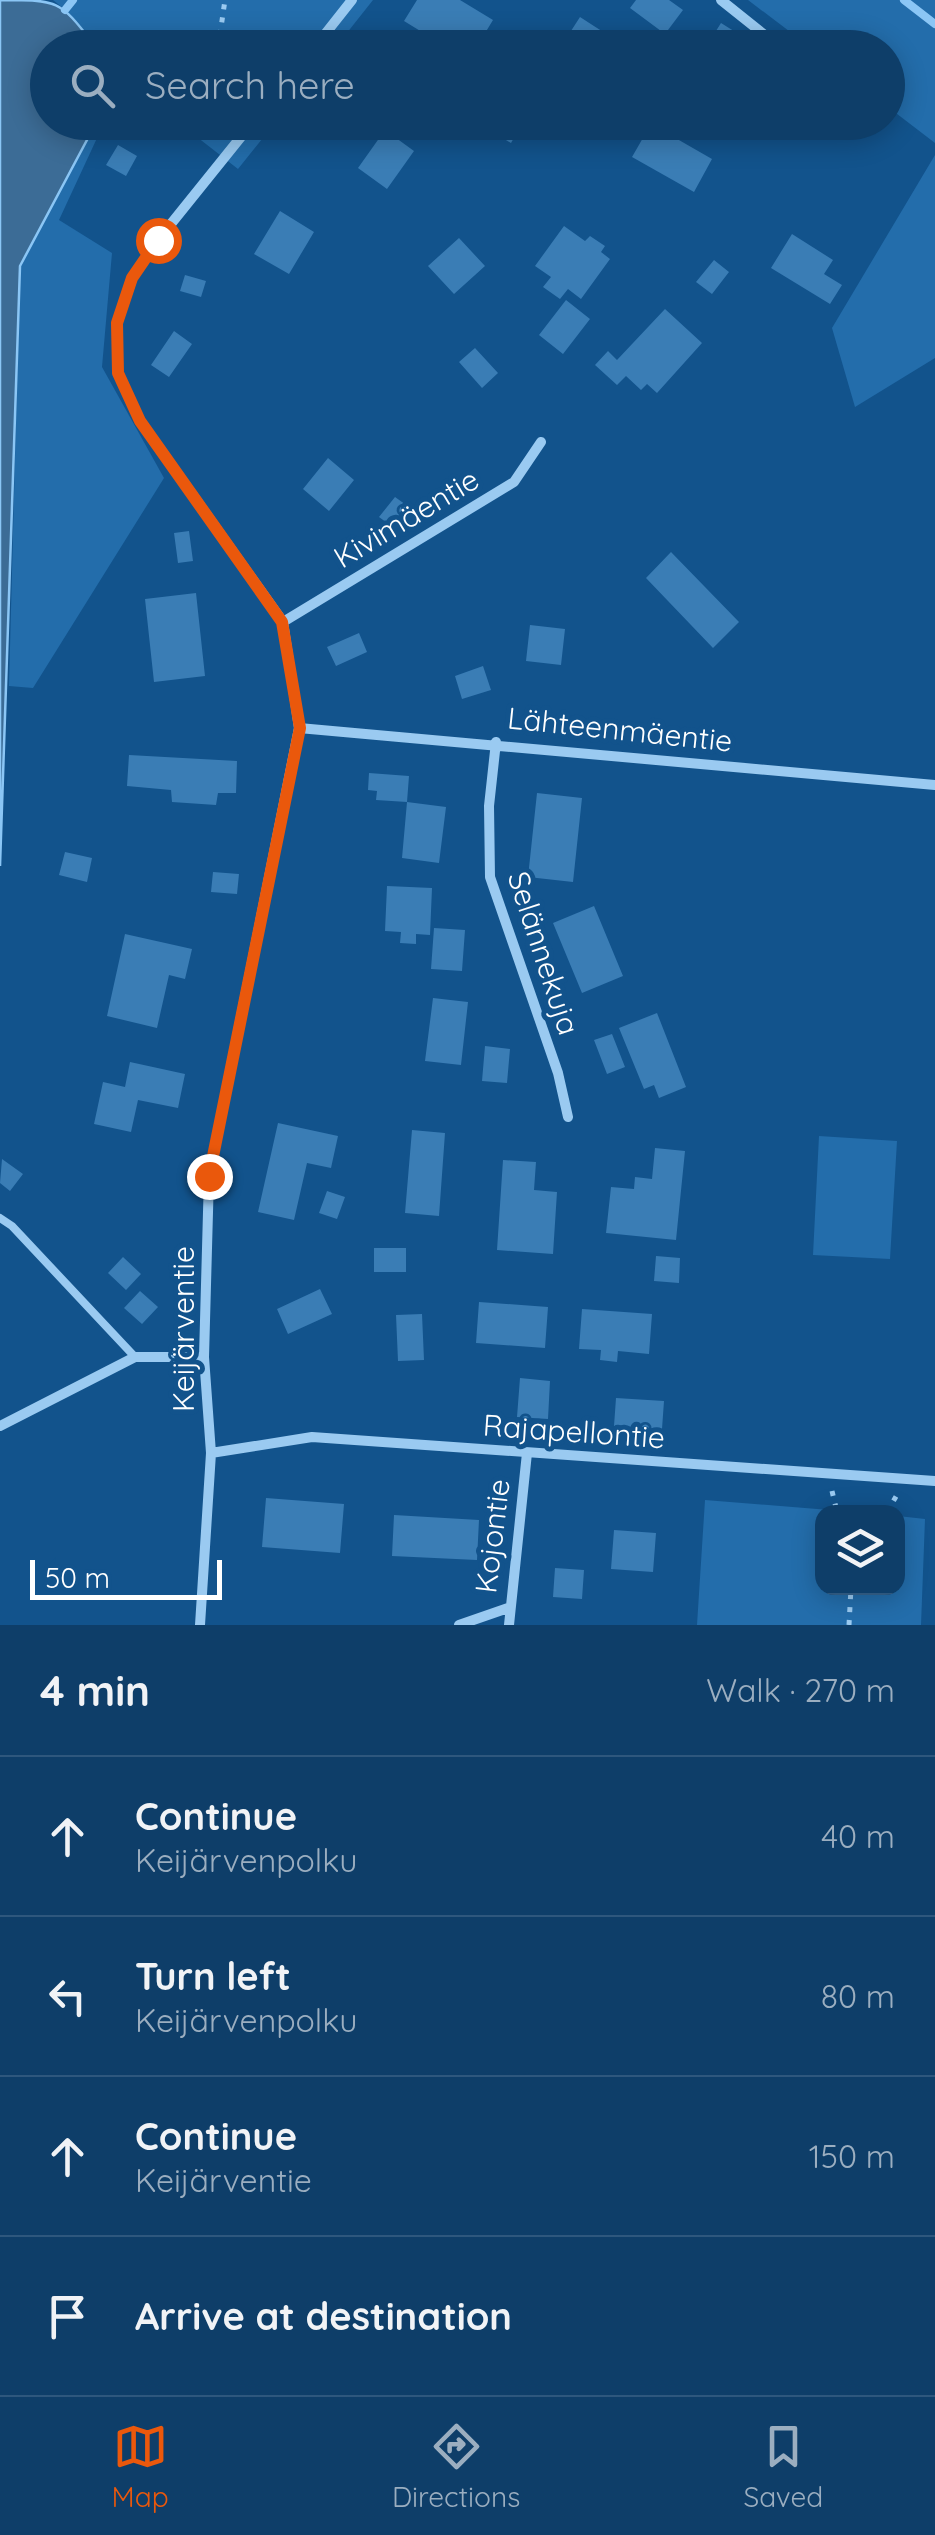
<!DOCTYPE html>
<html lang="en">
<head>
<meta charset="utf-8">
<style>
	:root { --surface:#0e3e69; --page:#17456f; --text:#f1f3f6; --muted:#9baec0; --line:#2e577d; --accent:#ea580c }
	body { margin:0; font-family:Quicksand,sans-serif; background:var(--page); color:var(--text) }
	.controls { position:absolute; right:30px; bottom:30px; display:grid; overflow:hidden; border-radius:20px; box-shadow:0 5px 25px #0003 }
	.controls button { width:90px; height:90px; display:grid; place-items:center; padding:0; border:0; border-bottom:2px solid var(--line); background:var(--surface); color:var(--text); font:50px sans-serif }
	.scale { position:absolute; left:30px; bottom:25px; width:192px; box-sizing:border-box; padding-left:10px; border:5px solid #fff; border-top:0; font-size:28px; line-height:35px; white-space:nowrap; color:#fff; -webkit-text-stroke:8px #12538c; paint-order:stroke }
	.stop { position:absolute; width:30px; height:30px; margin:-22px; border:8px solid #ea580c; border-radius:50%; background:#fff }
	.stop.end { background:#ea580c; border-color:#fff; box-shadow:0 2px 10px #0008 }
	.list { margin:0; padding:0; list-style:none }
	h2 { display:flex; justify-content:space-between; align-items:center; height:130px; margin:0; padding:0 40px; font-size:42px }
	h2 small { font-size:32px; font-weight:400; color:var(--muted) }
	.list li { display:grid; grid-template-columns:65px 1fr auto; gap:30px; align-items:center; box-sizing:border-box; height:160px; padding:0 40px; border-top:2px solid var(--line) }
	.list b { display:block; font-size:38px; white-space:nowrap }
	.list p { margin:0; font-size:32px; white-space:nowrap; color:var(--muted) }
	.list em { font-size:32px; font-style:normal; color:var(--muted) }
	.icon { flex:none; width:55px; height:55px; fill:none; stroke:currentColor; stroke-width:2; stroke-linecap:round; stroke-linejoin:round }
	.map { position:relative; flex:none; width:935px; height:1625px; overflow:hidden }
	.search { position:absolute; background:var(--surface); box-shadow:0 5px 25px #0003; left:30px; right:30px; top:30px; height:110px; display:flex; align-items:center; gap:25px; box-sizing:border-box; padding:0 35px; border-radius:55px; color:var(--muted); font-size:38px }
	.sheet { height:770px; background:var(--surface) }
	nav { display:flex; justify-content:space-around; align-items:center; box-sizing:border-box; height:140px; border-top:2px solid var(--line); background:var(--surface); font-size:28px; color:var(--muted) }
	nav a { display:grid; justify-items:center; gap:5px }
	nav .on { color:var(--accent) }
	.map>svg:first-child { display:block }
	.green { fill:#236dab }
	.water { fill:#3c6c96; stroke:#8bc6f5; stroke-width:2.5 }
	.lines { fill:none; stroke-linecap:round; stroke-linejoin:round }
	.stream { stroke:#8bc6f5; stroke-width:8 }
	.building { fill:#3a7db5 }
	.path { stroke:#9acaf1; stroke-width:5; stroke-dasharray:5 8; stroke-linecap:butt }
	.lane { stroke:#9acaf1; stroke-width:8 }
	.street { stroke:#9acaf1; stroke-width:10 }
	.route { stroke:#ea580c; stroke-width:12 }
	.labels { text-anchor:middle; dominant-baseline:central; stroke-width:10; stroke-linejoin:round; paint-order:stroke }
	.street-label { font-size:30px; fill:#fff; stroke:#12538c }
</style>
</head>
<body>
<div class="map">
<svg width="935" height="1625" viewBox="0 0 935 1625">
	<rect width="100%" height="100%" fill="#12538c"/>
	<!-- green -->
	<path class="green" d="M53,0H373L335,48L96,47L69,13Z
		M748,0H935V143L888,107V48L810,47Z
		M96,123H104L59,220L112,253L102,367L164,478L33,688L9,686L20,266Z
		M179,123H275L238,169Z
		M935,155V358L855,407L832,328Z
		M819,1136L897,1141L890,1259L813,1255Z
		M705,1500L854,1512H822V1588H898V1516L925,1519L921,1625H697Z"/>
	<!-- water -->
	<path class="water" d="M0,0C61,0 59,0 96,47L48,48V122L96,123L20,266L0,866Z"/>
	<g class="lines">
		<!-- stream -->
		<path class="stream" d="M904,0L935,24
			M65,10L73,0"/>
	</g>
	<!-- building -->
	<path class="building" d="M417,0H460L493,20L476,48H448L404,21Z
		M636,0H669L683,10L665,34L630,8Z
		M580,17L628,48H560Z
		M721,23L737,33L728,48L709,42Z
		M492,122H523L511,143L488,129Z
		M651,124L712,159L694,192L632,157Z
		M385,130L414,151L387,189L358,168Z
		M118,145L137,156L126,176L106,165Z
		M280,211L314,232L289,274L254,254Z
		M564,226L585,241L590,236L605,246L601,252L610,259L581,299L568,289L560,299L543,287L551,277L535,266Z
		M792,234L833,260L824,274L842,285L830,304L771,268Z
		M459,238L485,266L454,294L428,266Z
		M714,260L729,272L712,294L696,282Z
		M185,275L206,281L201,297L180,291Z
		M566,300L590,319L563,354L539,335Z
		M665,309L702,343L657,393L647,384L641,390L626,376L617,385L595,365L608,351L617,360Z
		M174,331L192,344L169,377L151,365Z
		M475,348L498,373L482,388L459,362Z
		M328,458L354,480L329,511L303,489Z
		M395,497L409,507L394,528L379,517Z
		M189,531L193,561L178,563L174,533Z
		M671,552L739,622L713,648L646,578Z
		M196,593L205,676L154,682L145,599Z
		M530,625L565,629L561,665L526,661Z
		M359,633L367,652L336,666L327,647Z
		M483,666L491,690L462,699L455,676Z
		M129,755L237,761L236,793H218L216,805L172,802L171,790L127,786Z
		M369,773L409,776L407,802L376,800L377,791L368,790Z
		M537,793L582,798L573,882L528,877Z
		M407,802L446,807L439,863L402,858Z
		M65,852L92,858L87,882L59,875Z
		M213,872L239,874L237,894L211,892Z
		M387,886L432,888L430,935L416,934V944L400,943L401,932L385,931Z
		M594,906L623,976L582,993L553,923Z
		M434,928L465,930L462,971L431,969Z
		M125,934L192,949L185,979L169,975L157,1028L107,1016Z
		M433,998L468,1002L461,1065L425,1061Z
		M657,1013L686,1087L659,1098L654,1085L644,1089L619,1028Z
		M612,1034L625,1067L607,1074L594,1040Z
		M485,1046L510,1049L507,1083L482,1081Z
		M130,1062L185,1074L178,1108L138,1100L131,1132L94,1124L103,1082L125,1087Z
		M278,1123L338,1136L331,1168L307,1163L294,1220L258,1212Z
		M412,1130L445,1133L439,1216L405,1213Z
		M655,1148L685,1151L676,1240L606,1233L611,1187L634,1189L635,1177L652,1179Z
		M2,1159L23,1174L10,1191L0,1183Z
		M503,1160L536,1162L534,1190L557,1192L553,1254L497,1250Z
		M327,1191L345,1197L337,1219L319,1213Z
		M374,1248H406V1272H374Z
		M656,1256L680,1258L679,1283L654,1281Z
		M123,1257L141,1274L126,1290L108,1273Z
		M320,1289L332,1314L288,1334L277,1309Z
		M140,1291L158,1307L142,1324L124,1308Z
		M479,1302L548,1307L545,1348L476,1343Z
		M582,1309L652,1314L649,1354L618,1351L617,1362L600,1360L601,1350L579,1349Z
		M422,1314L424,1360L398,1361L396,1315Z
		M520,1378L550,1381L548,1419L517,1417Z
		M616,1398L664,1401L662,1429L614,1426Z
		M266,1498L344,1504L340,1553L262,1547Z
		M394,1515L479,1520L477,1560L392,1556Z
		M614,1530L656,1533L653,1572L611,1569Z
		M555,1568L584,1570L582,1599L553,1597Z"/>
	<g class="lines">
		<!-- path -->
		<path class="path" d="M218,48L225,0
			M214,122L219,138
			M832,1491L837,1512
			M887,1512L898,1493
			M849,1625L851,1588"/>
		<!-- lane -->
		<path class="lane" d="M0,1218L12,1226L135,1357"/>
		<!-- street -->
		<path class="street" d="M721,0L781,48
			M314,48L352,0
			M283,622L514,482L541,442
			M299,728L935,785
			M496,742L489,806L490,877L558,1073L568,1117
			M0,1426L135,1357H204
			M211,1453L312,1437L935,1481
			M200,1625L211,1453L204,1357L209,1176L299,728L283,622L140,421L118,373L117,323L132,278L158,240L253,122
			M459,1625L508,1608
			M509,1625L527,1453"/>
	</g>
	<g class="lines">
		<!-- route -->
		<path class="route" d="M158,240L132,278L117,323L118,373L140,421L282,622L300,728L209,1176"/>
	</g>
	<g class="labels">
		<!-- street labels -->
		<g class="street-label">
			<text transform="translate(406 518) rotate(-31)">Kivimäentie</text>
			<text transform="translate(620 729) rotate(6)">Lähteenmäentie</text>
			<text transform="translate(544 953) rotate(72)">Selännekuja</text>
			<text transform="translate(183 1329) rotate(-90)">Keijärventie</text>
			<text transform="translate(574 1431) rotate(4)">Rajapellontie</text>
			<text transform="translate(492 1536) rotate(-83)">Kojontie</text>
		</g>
	</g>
</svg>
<div class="controls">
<button><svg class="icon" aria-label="layers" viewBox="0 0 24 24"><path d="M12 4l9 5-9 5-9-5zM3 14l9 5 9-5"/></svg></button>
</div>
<div class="scale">50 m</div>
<div class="stop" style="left:158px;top:240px"></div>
<div class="stop end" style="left:209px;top:1176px"></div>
<div class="search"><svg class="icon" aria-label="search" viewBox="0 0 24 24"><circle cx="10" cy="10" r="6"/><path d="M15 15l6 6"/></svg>Search here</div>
</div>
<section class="sheet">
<h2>4 min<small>Walk · 270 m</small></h2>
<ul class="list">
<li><svg class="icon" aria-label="ahead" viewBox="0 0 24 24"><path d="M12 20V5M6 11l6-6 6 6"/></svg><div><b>Continue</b><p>Keijärvenpolku</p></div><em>40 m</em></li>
<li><svg class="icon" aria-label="left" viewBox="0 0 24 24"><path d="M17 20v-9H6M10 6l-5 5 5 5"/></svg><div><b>Turn left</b><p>Keijärvenpolku</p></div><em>80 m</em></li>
<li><svg class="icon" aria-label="ahead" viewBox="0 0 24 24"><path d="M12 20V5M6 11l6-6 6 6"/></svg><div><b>Continue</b><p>Keijärventie</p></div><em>150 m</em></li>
<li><svg class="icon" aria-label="arrive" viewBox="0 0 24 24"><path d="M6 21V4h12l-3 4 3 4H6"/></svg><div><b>Arrive at destination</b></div></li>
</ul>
</section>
<nav>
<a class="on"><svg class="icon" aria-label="map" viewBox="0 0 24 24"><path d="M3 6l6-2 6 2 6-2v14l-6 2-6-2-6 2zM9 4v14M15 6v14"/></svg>Map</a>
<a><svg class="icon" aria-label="directions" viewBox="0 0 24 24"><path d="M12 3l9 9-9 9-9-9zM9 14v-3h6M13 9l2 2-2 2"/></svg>Directions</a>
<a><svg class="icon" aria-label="saved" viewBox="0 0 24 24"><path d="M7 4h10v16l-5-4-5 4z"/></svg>Saved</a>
</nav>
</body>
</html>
